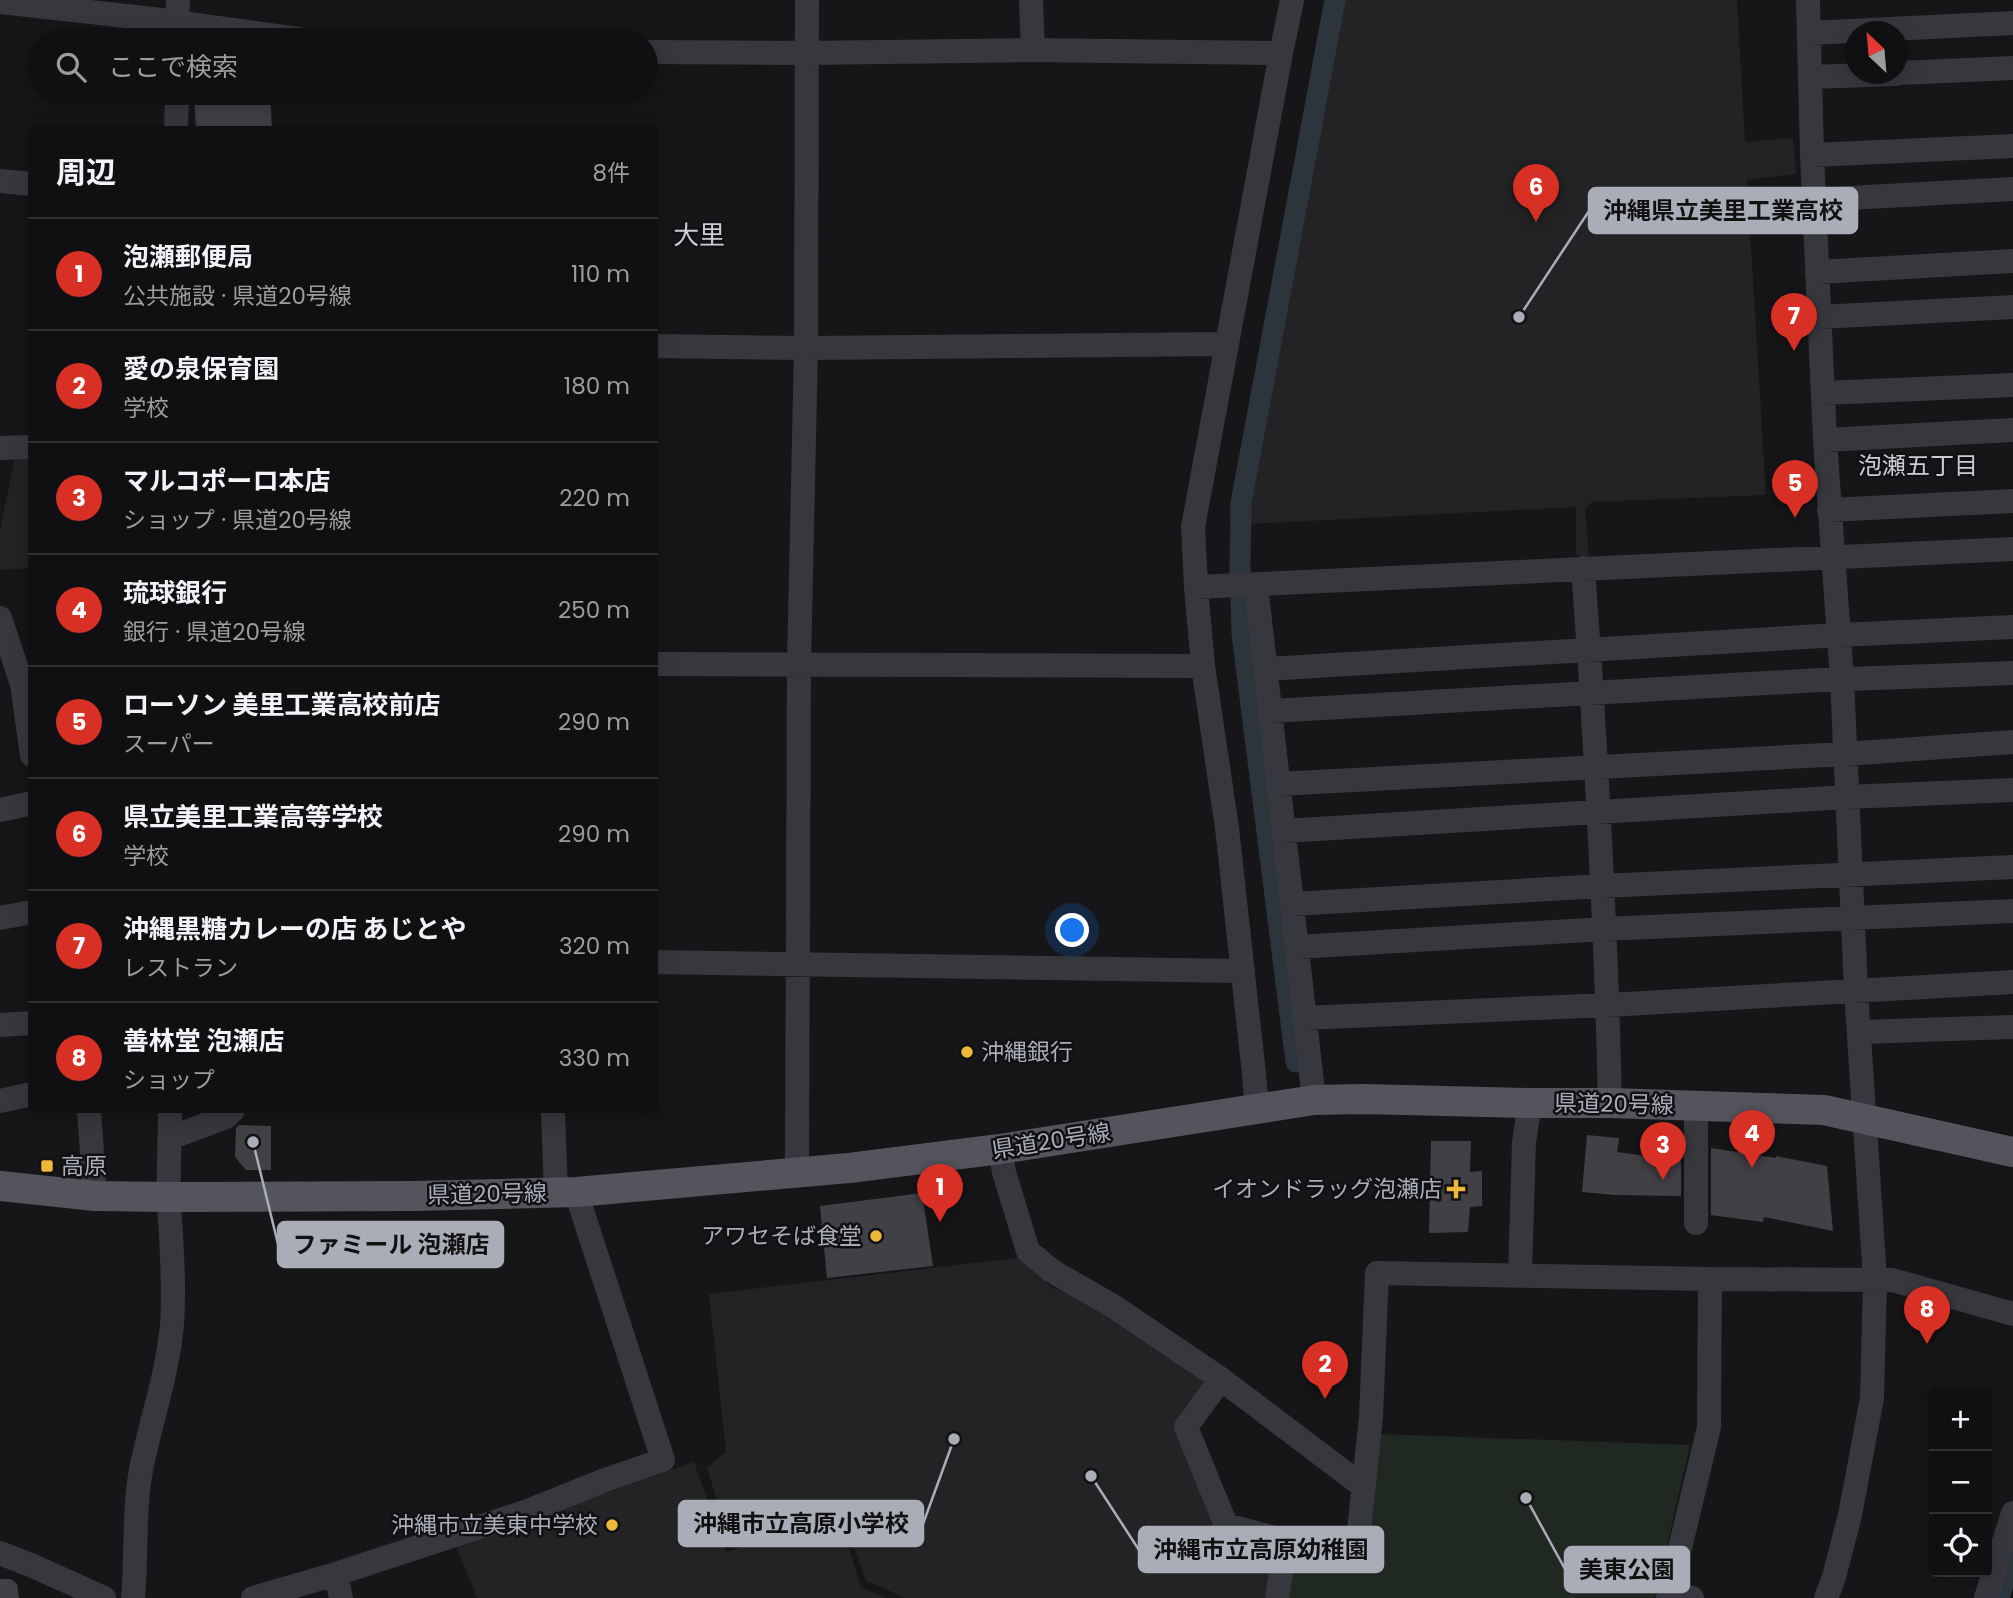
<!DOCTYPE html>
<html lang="ja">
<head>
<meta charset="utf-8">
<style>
	:root { --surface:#101012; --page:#19191b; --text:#f1f3f6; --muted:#9c9d9f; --line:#303032; --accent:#d93025 }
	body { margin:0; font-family:Poppins,"Noto Sans JP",sans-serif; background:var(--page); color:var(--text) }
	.controls { position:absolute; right:21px; bottom:21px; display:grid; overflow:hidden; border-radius:7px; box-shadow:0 4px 18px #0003 }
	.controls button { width:63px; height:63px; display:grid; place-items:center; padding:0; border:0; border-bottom:2px solid var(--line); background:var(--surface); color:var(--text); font:35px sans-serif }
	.compass { position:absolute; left:1845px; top:21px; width:63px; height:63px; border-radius:50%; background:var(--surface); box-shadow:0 4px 18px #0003; rotate:334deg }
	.you { position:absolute; left:1073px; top:931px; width:24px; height:24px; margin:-18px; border:5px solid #fff; border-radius:50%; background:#1a73e8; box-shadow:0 0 0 10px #1a73e833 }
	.badge { display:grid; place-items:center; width:46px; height:46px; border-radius:50%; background:var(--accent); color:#fff; font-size:23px; font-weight:700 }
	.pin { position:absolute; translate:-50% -58px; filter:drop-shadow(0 2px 4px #0008) }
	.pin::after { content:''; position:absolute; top:37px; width:24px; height:21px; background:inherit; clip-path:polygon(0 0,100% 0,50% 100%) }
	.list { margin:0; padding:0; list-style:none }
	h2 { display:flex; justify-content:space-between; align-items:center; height:91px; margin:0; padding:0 28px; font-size:30px }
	h2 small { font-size:23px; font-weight:400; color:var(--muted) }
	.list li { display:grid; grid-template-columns:46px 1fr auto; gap:21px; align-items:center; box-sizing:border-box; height:112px; padding:0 28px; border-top:2px solid var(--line) }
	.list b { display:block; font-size:26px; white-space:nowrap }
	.list p { margin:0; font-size:23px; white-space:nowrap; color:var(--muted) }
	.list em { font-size:23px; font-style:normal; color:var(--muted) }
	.icon { flex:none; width:38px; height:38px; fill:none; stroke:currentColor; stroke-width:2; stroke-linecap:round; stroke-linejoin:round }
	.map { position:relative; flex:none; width:2013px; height:1598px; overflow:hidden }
	.search { position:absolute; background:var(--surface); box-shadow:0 4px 18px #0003; left:28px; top:28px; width:630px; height:77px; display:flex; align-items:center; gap:18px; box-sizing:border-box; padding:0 24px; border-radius:38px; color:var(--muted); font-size:26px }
	.panel { position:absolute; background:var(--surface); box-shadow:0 4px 18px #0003; left:28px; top:126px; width:630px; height:987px; border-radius:7px }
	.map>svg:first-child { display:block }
	.built { fill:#232225 }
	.green { fill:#202822 }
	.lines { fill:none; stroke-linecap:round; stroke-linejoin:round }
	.canal { stroke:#2d353c; stroke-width:21 }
	.building { fill:#414145 }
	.minor { stroke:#37383d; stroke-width:24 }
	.major { stroke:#54555c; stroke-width:30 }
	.poi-dot { fill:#eeb839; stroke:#111113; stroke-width:2.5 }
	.labels { text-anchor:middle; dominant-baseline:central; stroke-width:5; stroke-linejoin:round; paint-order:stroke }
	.poi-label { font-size:23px; fill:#a9adb8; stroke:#111113; text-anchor:end }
	.street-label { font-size:23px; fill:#a9adb8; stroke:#111113 }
	.neighbourhood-label { font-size:24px; fill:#caccd4; stroke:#111113 }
	.quarter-label { font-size:26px; fill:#caccd4; stroke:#111113 }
	.leader { fill:none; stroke:#a9adb8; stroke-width:2.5 }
	.callout-dot { fill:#a9adb8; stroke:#111113; stroke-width:2.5 }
	.callout { fill:#a9adb8; stroke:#a9adb8; stroke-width:2.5 }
	.callout-label { font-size:24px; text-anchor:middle; font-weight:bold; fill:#111 }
</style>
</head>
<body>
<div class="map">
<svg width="2013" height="1598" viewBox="0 0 2013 1598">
	<rect width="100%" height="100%" fill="#161618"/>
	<!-- built -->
	<path class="built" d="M1344,0H1737L1745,142L1793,138L1796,174L1747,180L1766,495L1593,502L1585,509L1589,556L1576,555V507L1249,524L1258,456L1332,58Z
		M15,456H31V568L0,570V530Z
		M1026,1257L1050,1287L1071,1293L1209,1381L1178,1425L1220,1533L1275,1547L1266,1598H906L866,1581L841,1509L731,1546L707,1468L726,1452L709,1294Z
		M694,1462L726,1552L839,1517L861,1587L886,1598H477L456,1545Z"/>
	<!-- green -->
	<path class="green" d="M1381,1434L1690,1445L1655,1598H1287L1294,1552L1366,1559Z"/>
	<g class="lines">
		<!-- canal -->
		<path class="canal" d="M1296,1062L1242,634L1240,566L1241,503L1335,0
			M1999,1598L2009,1564"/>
	</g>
	<!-- building -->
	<path class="building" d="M194,93H270L272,130H196Z
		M239,1125L271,1126V1170H246L235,1157L236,1128Z
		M1587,1135L1619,1138L1617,1152L1681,1161V1196L1614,1195L1582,1192Z
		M1431,1141H1471L1470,1172L1482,1171V1206L1470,1207L1468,1232L1429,1233Z
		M1711,1148L1776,1158V1156L1827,1166L1833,1231L1764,1217L1763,1222L1711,1215Z
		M922,1193L933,1266L827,1278L820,1206Z
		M0,1579H11L17,1584L19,1598H0Z"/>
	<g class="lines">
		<!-- minor -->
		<path class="minor" d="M1031,0L1033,50
			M1808,0L1812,155L1825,440L1842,679L1856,990L1875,1280L1872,1398L1850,1515L1834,1577L1826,1598
			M0,2L153,19L306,40
			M1809,33L2013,23
			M177,40L178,0
			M646,52L807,53L1032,50L1281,53
			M1898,73L2013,68
			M1810,77L1896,74
			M176,130L177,93
			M1812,155L2013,146
			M0,181L32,184
			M1814,200L2013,189
			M1817,272L2013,261
			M1819,317L2013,307
			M654,346L806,348L1226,344
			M1823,393L2013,385
			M1825,440L2013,430
			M0,448L32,447
			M1829,510L2013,501
			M1583,568C1596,746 1606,925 1610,1103
			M1256,585L1314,1100
			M1196,587L2013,549
			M0,618L22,684L32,755
			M654,664L1203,666
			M1265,669L1839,635L2013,627
			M1270,711L1821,680L2013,673
			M1278,784L1845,754L2013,742
			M0,810L32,803
			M1284,831L1847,797L2013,790
			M1292,904L1602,886L2013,867
			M0,918L32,912
			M1297,947L1604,929L2013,911
			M654,962L1243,971
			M1304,1018L1608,1005L2013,982
			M0,1025L32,1023
			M1859,1032L2013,1027
			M0,1101L32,1094
			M1696,1106V1223
			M1257,1108L1254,1074L1227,828L1203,666L1196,587L1193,527L1281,53L1292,0
			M89,1110L95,1196
			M553,1110L556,1193
			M170,1138L226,1117L233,1110
			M1000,1149L1004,1172L1028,1251L1052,1271L1113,1306L1221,1379L1186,1427L1226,1525L1286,1541L1357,1549L1371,1417L1377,1273L1710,1279L1709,1427L1668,1598
			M797,1174L799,664L806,348L807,0
			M1520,1274L1524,1142L1530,1103
			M1710,1279L1892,1280L2013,1314
			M1221,1379L1364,1487
			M0,1553L33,1566L104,1598
			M336,1574L341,1598
			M1670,1591L1692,1598
			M133,1598C137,1554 133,1508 142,1465C152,1417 168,1372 172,1324C175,1283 171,1241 169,1200C168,1170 170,1140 170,1110
			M253,1598L336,1574L528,1511L605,1480L663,1460L576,1192
			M1277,1598L1286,1541
			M1986,1598L2013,1513"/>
		<!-- major -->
		<path class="major" d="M0,1186L95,1196L169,1197L414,1196L576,1192L849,1168L1000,1149L1314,1100L1363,1099L1530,1103H1610L1824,1110L2013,1152"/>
	</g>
	<!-- markers -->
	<g class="poi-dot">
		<circle cx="967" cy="1052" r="7"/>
		<rect x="40" y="1159" width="14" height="14" rx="3.5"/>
		<path d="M1452.5 1178.5h7v7h7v7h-7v7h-7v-7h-7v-7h7z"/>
		<circle cx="876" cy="1236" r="7"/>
		<circle cx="612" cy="1525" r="7"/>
	</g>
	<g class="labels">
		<!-- poi labels -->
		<g class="poi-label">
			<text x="981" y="1052" text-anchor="start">沖縄銀行</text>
			<text x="61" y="1166" text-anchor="start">高原</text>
			<text x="1442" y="1189">イオンドラッグ泡瀬店</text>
			<text x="862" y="1236">アワセそば食堂</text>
			<text x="598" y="1525">沖縄市立美東中学校</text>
		</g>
		<!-- street labels -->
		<g class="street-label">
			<text transform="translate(1614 1104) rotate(1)">県道20号線</text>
			<text transform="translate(1051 1141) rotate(-9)">県道20号線</text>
			<text transform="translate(487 1194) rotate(-1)">県道20号線</text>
		</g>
		<!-- neighbourhood labels -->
		<g class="neighbourhood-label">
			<text x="1918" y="465">泡瀬五丁目</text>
		</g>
		<!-- quarter labels -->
		<g class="quarter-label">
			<text x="699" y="235">大里</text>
		</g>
	</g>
	<!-- callouts -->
	<path class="leader" d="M1519 317L1589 211M253 1142L278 1244M954 1439L923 1524M1091 1476L1139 1550M1526 1498L1565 1569"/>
	<g class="callout-dot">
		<circle cx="1519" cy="317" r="7"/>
		<circle cx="253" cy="1142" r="7"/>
		<circle cx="954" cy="1439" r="7"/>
		<circle cx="1091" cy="1476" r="7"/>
		<circle cx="1526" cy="1498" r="7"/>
	</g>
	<g class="callout">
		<rect x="1589" y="188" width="268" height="45" rx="7"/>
		<rect x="278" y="1222" width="225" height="45" rx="7"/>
		<rect x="679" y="1501" width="244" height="45" rx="7"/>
		<rect x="1139" y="1527" width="244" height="45" rx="7"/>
		<rect x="1565" y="1547" width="124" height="45" rx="7"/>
	</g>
	<g class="callout-label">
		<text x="1723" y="219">沖縄県立美里工業高校</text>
		<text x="391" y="1253">ファミール 泡瀬店</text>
		<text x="801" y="1532">沖縄市立高原小学校</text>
		<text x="1261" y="1558">沖縄市立高原幼稚園</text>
		<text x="1627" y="1578">美東公園</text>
	</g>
</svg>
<div class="controls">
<button>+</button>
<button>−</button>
<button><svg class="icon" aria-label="locate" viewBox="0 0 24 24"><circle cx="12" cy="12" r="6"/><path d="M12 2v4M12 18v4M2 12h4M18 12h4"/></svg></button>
</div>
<svg class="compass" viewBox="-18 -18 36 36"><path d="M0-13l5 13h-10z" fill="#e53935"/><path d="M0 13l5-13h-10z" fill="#9c9d9f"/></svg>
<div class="you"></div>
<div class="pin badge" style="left:940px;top:1222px">1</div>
<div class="pin badge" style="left:1325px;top:1399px">2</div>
<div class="pin badge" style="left:1663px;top:1180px">3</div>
<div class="pin badge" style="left:1752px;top:1168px">4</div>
<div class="pin badge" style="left:1795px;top:518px">5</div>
<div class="pin badge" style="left:1536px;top:222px">6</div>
<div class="pin badge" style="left:1794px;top:351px">7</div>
<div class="pin badge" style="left:1927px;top:1344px">8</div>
<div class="search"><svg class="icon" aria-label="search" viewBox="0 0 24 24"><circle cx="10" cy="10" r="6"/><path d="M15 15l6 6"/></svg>ここで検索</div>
<section class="panel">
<h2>周辺<small>8件</small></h2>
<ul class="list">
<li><span class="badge">1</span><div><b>泡瀬郵便局</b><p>公共施設 · 県道20号線</p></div><em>110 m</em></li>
<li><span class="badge">2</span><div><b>愛の泉保育園</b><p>学校</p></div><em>180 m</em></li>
<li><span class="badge">3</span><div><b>マルコポーロ本店</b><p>ショップ · 県道20号線</p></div><em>220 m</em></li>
<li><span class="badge">4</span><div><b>琉球銀行</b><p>銀行 · 県道20号線</p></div><em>250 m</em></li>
<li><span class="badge">5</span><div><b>ローソン 美里工業高校前店</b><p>スーパー</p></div><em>290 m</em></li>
<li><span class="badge">6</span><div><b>県立美里工業高等学校</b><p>学校</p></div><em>290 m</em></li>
<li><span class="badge">7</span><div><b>沖縄黒糖カレーの店 あじとや</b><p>レストラン</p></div><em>320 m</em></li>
<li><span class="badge">8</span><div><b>善林堂 泡瀬店</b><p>ショップ</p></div><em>330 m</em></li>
</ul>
</section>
</div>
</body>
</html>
